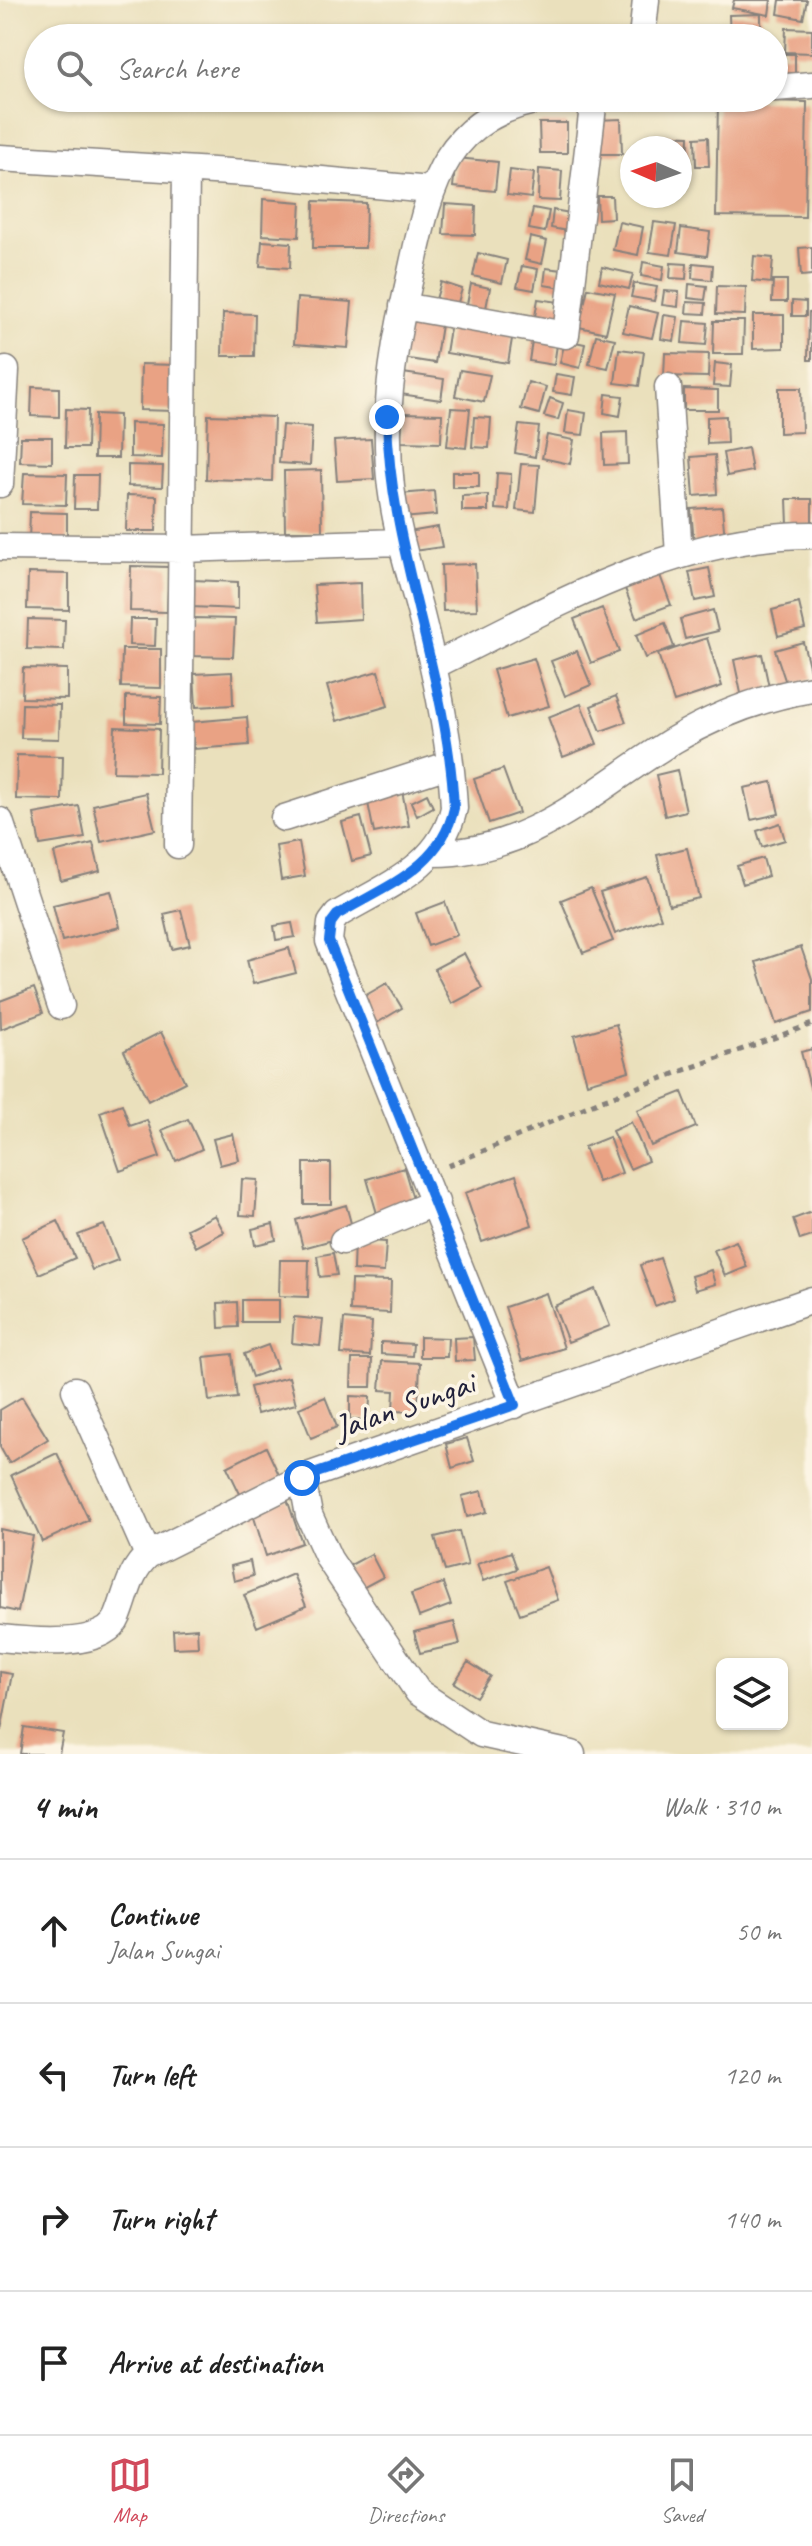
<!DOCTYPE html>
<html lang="en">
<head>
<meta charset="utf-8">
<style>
	:root { --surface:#fff; --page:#f2f2f2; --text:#222; --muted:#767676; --line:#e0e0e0; --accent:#d1495b }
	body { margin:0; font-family:Caveat,sans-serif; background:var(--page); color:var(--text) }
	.controls { position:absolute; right:24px; bottom:24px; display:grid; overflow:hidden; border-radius:12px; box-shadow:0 2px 6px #0004 }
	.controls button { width:72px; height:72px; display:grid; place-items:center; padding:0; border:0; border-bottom:2px solid var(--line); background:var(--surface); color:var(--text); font:40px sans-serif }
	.compass { position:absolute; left:620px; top:136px; width:72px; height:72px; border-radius:50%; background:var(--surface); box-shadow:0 2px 6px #0004; rotate:272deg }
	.stop { position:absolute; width:24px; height:24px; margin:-18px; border:6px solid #1a73e8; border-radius:50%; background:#fff }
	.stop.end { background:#1a73e8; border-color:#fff; box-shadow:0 2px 8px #0008 }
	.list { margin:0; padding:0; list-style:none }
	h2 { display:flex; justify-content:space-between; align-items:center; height:104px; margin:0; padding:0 32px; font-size:34px }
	h2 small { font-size:26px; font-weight:400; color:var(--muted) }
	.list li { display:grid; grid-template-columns:52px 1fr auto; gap:24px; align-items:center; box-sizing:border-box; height:144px; padding:0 32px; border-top:2px solid var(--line) }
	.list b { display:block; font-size:30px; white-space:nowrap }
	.list p { margin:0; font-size:26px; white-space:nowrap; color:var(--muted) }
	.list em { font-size:26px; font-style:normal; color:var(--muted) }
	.icon { flex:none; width:44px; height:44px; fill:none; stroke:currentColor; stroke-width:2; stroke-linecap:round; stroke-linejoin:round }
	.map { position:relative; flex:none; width:812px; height:1754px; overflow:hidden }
	.search { position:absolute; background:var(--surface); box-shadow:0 2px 6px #0004; left:24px; right:24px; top:24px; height:88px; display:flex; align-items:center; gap:20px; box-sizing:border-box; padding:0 28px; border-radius:44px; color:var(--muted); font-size:30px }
	.sheet { height:680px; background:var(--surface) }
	nav { display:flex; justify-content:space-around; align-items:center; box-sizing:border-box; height:112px; border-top:2px solid var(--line); background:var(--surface); font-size:22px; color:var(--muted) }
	nav a { display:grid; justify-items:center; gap:4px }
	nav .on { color:var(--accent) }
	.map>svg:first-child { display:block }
	.building { fill:#e9a284 }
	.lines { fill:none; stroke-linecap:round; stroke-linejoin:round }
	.street-casing { stroke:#86817c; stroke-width:29 }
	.path { stroke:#86817c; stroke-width:5; stroke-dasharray:6 6; stroke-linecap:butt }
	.street { stroke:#fff; stroke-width:26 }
	.route { stroke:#1a73e8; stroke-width:10 }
	.labels { text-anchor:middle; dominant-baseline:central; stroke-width:7; stroke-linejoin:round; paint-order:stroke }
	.street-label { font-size:34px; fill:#22223b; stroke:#fcf5e5 }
</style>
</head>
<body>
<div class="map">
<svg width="812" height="1754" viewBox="0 0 812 1754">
	<rect width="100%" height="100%" fill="#fcf5e5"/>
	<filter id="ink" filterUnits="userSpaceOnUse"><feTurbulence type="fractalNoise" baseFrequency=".0125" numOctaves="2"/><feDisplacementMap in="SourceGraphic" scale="16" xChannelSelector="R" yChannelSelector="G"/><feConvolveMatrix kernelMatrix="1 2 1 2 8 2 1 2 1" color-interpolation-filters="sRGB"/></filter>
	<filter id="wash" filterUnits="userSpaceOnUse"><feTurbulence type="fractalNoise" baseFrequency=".006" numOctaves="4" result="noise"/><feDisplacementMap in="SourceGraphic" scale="32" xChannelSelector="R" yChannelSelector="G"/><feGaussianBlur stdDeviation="1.8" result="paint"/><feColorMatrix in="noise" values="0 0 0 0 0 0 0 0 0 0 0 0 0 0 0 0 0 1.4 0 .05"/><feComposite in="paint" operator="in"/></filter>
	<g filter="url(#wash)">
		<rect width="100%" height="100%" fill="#eae0bc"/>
		<g id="blocks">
			<!-- building -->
			<path class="building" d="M734,0H771L769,15L732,8Z
				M780,0H807L803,19L778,14Z
				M761,14V38H730L729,15Z
				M786,28L812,29V53L785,52Z
				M774,54H795V79H774Z
				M718,100L807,102L805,217L716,216Z
				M621,119L622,154H597L596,120Z
				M539,123H567V153H540Z
				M662,135L689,136L688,167H680V148H661Z
				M708,137L709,166H696L695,138Z
				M456,158L498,162L495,191L453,187Z
				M539,169L562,171L560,201L538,200Z
				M510,170L534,173L531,198L507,195Z
				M597,196H612L613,218L598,219Z
				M263,199L301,202L299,237L262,235Z
				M314,201L366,203L365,248H313Z
				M445,204L476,206L475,235L443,234Z
				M533,208L549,211L545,232L529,229Z
				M553,210L576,214L573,232L551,228Z
				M619,222L643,227L638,255L613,250Z
				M654,222L676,225L671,255L649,252Z
				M681,228L710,232L707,256L678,252Z
				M530,237L547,241L542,264L525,260Z
				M262,241L291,243L290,268L260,266Z
				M812,247V275L801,276L799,248Z
				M478,253L507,260L502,283L473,276Z
				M754,256L773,258L771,283L752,281Z
				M643,262L664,266L662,280L641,276Z
				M671,263L687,264L686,279L670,278Z
				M693,263L713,265L712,280L692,278Z
				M522,266L538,269L534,290L517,287Z
				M602,267L633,274L629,289L599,282Z
				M546,268L571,271L568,289L544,285Z
				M773,280H787V302H772Z
				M441,282L462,289L455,312L434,306Z
				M634,283L657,287L654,301L631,297Z
				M471,284L490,288L484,318L465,314Z
				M689,284L707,286L705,300L688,298Z
				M717,286L746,287L745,315L716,314Z
				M588,288L615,293L606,333L579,327Z
				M664,291L679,292L678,307L662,305Z
				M297,298L352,302L348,348L294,344Z
				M538,299L573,304L568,333L533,328Z
				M792,301L806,302V316H792Z
				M687,302L706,303L705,314L686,313Z
				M629,306L658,313L652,338L623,332Z
				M809,312H812V360H808Z
				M223,313L255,314L254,356H222Z
				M664,315L678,317L674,341L661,339Z
				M753,315H784V348L753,349Z
				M401,319L441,325L435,363L396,357Z
				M684,321L708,323L706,345L682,343Z
				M714,321H744L743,354H713Z
				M451,322L513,333L508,363L446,353Z
				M533,334L558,338L554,365L529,361Z
				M596,335L615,339L608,368L589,364Z
				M565,340L585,344L580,368L560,363Z
				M619,349L644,352L639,386L615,383Z
				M665,353L709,354L708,377L664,376Z
				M715,363L732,365L730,387L713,386Z
				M141,364L175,365L174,411L140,410Z
				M460,370L490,375L484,402L455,396Z
				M403,373L444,379L441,400L400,394Z
				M556,374L575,377L572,395L553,392Z
				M528,382L546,387L539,414L521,409Z
				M32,387L59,388V417L31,416Z
				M779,388H801L802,432L779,433Z
				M684,389L718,390V410H684Z
				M606,394L623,396L620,416L604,413Z
				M550,398L563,403L558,420L544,416Z
				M451,408L470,409L466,448L447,446Z
				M66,409L88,410L87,448H65Z
				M568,410L586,413L583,435L565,433Z
				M402,413L442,414L441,443L401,442Z
				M95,414L119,415L118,458H94Z
				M208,415L274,417L272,481L206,479Z
				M726,416L727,443L707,444V417Z
				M474,417L491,418L489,448L472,447Z
				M130,423L163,424L162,458L130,457Z
				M282,425L312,427L310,465L279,463Z
				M519,425L539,427L535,457L515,453Z
				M627,432L628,464L604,465L603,433Z
				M547,435L574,440L570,464L542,458Z
				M21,437H52V463L20,462Z
				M371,439L374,479L337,481L334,441Z
				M748,448L752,471L727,476L723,453Z
				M715,455L717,494L694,496L691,457Z
				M521,464L539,465L535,512L516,510Z
				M128,465L163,466L162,487L128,486Z
				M321,470L322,531H285L284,471Z
				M452,472H479V487H452Z
				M24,473L67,474L66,505L22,504Z
				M497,473L511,474L509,510L495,509Z
				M75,475H98L97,509H74Z
				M434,491L436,515L402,518L400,494Z
				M127,495L157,496L156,531H126Z
				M488,495V511H462V496Z
				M787,499H812V525H788Z
				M722,507L725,540L694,543L691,509Z
				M30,512L67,513V542L29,541Z
				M438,527L442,547L406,552L403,533Z
				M475,564L477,610L443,611L441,565Z
				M131,566L169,567L167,612L130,611Z
				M709,568L715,597L695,601L689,572Z
				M658,570L671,605L636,618L623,583Z
				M28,573L69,574V610L27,609Z
				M193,580L238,582V609L192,607Z
				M360,583L361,619L317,622L314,585Z
				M799,603L805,629L778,636L772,610Z
				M602,608L619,652L591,663L574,619Z
				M713,610L718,631L685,639L680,619Z
				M193,618L235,619L233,657L191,656Z
				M28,619L65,620L64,650L27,649Z
				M130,619H156L155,646L129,645Z
				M665,623L674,647L645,658L636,635Z
				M707,638L722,686L674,702L658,654Z
				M803,642L812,678L787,686L775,650Z
				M122,649H161V688L121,687Z
				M577,651L591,685L565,696L551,661Z
				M762,654L770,692L742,698L734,660Z
				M534,658L549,706L507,718L493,670Z
				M23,668L67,669V699L22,698Z
				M378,671L388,706L337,721L327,686Z
				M232,672L233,705L196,707L194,674Z
				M126,696L161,697L160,724L126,723Z
				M616,696L626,722L601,731L591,706Z
				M22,704L60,705L59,739L21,738Z
				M581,704L597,744L563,757L548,717Z
				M247,717L249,745L194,749L192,722Z
				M115,727L159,729L158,773L113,772Z
				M17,755L63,756L62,800L16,799Z
				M503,769L519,813L489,823L474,779Z
				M677,770L686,811L665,816L656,775Z
				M772,782L779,814L751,820L744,788Z
				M401,786L409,826L374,833L366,793Z
				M146,793L155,830L101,842L93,805Z
				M427,794L433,807L417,816L411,802Z
				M79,806L85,838L40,845L34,814Z
				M361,817L371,856L352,861L342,822Z
				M780,823L785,840L762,847L757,831Z
				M299,842L305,876L281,880L276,846Z
				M93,843L100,871L61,881L54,853Z
				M687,848L699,898L669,905L657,855Z
				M763,858L768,876L743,884L737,866Z
				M647,877L661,918L615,934L600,892Z
				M591,888L613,941L583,953L561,900Z
				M111,891L120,927L62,941L53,905Z
				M445,902L457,935L428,946L416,913Z
				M181,910L190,945L172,949L164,914Z
				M292,923L295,937L276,940L274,926Z
				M801,947L812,979V1012L776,1024L756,962Z
				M289,948L296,973L253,984L247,960Z
				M464,953L482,988L452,1004L434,969Z
				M387,983L402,1008L377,1023L361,998Z
				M34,988L43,1013L1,1029L0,1001Z
				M616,1024L629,1071L587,1083L574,1036Z
				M161,1032L185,1082L148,1101L124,1051Z
				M812,1049V1091H811L801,1052Z
				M682,1092L696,1127L651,1146L637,1110Z
				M122,1104L130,1126L147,1120L160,1157L120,1171L100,1112Z
				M188,1119L202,1149L176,1161L162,1130Z
				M631,1122L648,1161L630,1169L612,1131Z
				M233,1134L239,1160L220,1165L213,1139Z
				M609,1137L622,1173L598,1182L584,1147Z
				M304,1163H331V1204H304Z
				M404,1168L415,1206L378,1217L367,1179Z
				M516,1175L532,1225L482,1242L465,1193Z
				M242,1179L258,1180L255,1216L240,1215Z
				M346,1205L354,1234L303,1248L296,1220Z
				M812,1212V1236L800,1240L793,1219Z
				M215,1215L224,1232L196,1247L187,1229Z
				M58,1221L75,1258L39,1274L22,1238Z
				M273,1224L276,1240L255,1245L252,1229Z
				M104,1225L118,1260L92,1270L78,1235Z
				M354,1240L386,1242L384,1272L353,1270Z
				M736,1241L747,1267L725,1276L714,1250Z
				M333,1253L337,1275L320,1277L317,1256Z
				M660,1258L674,1299L655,1306L640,1265Z
				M280,1260H309L308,1297L279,1296Z
				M711,1270L715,1284L695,1290L691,1276Z
				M351,1280L391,1281L390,1313L350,1311Z
				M595,1289L610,1326L568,1342L554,1306Z
				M546,1293L564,1348L522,1361L505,1307Z
				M242,1300H279V1322H242Z
				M237,1302L238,1327L219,1328L218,1303Z
				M294,1317L323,1320L320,1346L292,1343Z
				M344,1319L372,1322L370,1356L341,1354Z
				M420,1337L448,1338L447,1357H420Z
				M473,1337L475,1360L455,1361L454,1338Z
				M381,1342L413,1344L412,1356L381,1354Z
				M268,1345L277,1368L252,1377L244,1354Z
				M232,1354L237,1398L209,1401L204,1357Z
				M352,1359H372L371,1387H351Z
				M382,1361L420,1363L418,1412L393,1411L394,1391L380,1390Z
				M289,1377L296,1404L257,1414L250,1387Z
				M350,1396L370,1397L369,1420L350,1419Z
				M22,1397L48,1439L9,1463L0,1447V1410Z
				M325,1397L337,1427L311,1438L299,1408Z
				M467,1438L474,1461L452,1468L446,1444Z
				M266,1447L281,1479L242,1498L227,1467Z
				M57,1453L89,1520L42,1542L11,1475Z
				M482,1491L487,1512L467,1517L462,1496Z
				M287,1499L302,1543L266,1556L252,1511Z
				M0,1529L33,1536L18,1612L0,1608Z
				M459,1531L468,1565L445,1571L435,1537Z
				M511,1552L517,1569L483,1581L477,1564Z
				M371,1554L383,1577L357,1591L345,1568Z
				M250,1561L253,1576L234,1581L231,1566Z
				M546,1567L558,1600L520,1614L507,1581Z
				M293,1574L306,1606L257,1627L244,1595Z
				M443,1583L451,1605L419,1617L411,1594Z
				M454,1622L460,1644L420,1653L414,1632Z
				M197,1628L198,1647L174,1648L173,1630Z
				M468,1662L490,1676L476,1697L454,1683Z
				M0,1672L12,1674L1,1731H0Z
				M24,1727L63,1733L59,1754H20Z"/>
		</g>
	</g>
	<g filter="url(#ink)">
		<use href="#blocks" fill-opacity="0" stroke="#86817c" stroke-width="2"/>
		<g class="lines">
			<defs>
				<path id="street" d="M642,38L646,0
					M774,88L812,85
					M0,158L246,173L430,190
					M403,306L566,335L594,98
					M668,387L679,555
					M0,484L6,370
					M0,547L183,549L401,542
					M433,666C553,607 673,535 812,535
					M284,818L448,765
					M0,821L61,1006
					M178,845L186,170
					M434,853C533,853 596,787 674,740C716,715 764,697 812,689
					M343,1241L436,1202
					M75,1390L148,1555
					M515,1405L329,941L331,923L337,915C385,886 441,867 454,808C451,743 436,674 420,611C409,570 396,529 391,487C383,421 391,359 406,295C428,200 434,115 550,98
					M302,1478L309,1515L329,1559L418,1692L481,1734L572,1754
					M0,1638C29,1641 105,1650 118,1616C127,1594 129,1572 148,1555L302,1478L812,1300"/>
			</defs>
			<!-- street casing -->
			<use href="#street" class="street-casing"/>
			<!-- path -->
			<path class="path" d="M448,1166L602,1100L812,1024"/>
			<!-- street -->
			<use href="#street" class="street"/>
		</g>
	</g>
	<g class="lines" filter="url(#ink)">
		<!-- route -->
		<path class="route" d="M302,1478L515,1405L329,941L331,923L337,915C385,886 441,868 454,808C448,675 389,550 387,417"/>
	</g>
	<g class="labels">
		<!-- street labels -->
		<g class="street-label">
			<text transform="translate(404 1405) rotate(-19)">Jalan Sungai</text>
		</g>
	</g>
</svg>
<div class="controls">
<button><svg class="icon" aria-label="layers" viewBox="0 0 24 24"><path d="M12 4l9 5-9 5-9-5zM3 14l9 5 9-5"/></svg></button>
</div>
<svg class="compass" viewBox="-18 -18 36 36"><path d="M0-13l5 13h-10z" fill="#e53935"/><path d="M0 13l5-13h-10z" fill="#767676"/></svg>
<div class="stop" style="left:302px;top:1478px"></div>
<div class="stop end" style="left:387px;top:417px"></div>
<div class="search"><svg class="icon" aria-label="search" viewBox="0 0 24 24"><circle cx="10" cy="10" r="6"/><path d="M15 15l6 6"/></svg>Search here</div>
</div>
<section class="sheet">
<h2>4 min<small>Walk · 310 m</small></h2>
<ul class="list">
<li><svg class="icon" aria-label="ahead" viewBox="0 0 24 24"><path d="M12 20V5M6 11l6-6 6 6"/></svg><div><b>Continue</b><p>Jalan Sungai</p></div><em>50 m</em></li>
<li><svg class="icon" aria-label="left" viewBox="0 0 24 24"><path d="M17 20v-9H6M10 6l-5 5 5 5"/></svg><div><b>Turn left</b></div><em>120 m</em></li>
<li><svg class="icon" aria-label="right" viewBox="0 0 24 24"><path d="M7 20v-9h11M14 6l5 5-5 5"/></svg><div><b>Turn right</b></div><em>140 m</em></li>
<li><svg class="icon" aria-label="arrive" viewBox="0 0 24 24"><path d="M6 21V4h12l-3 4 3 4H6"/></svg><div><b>Arrive at destination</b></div></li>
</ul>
</section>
<nav>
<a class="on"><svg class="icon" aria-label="map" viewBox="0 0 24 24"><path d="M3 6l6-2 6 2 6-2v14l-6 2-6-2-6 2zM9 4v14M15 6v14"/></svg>Map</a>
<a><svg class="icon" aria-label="directions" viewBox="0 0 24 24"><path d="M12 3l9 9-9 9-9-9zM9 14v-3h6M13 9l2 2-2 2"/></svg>Directions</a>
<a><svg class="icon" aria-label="saved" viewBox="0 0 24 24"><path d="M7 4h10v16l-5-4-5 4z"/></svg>Saved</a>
</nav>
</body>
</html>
